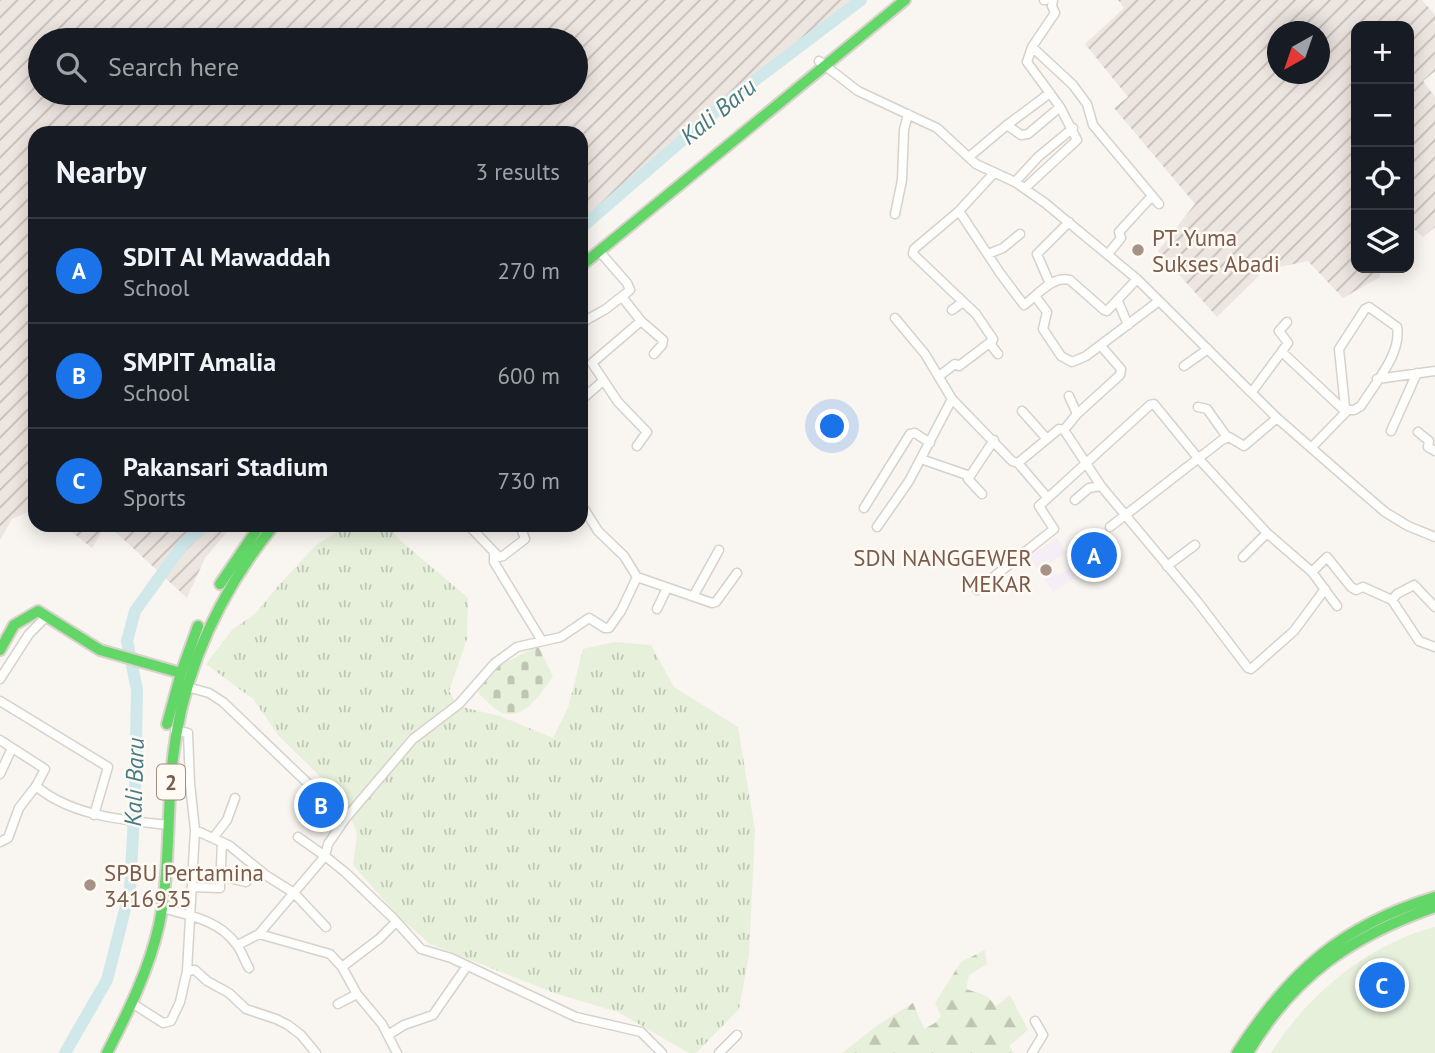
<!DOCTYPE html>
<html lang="en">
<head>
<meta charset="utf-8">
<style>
	:root { --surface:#171b24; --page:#242831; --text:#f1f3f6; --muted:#9ea1a6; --line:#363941; --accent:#1a73e8 }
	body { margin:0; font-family:"PT Sans",sans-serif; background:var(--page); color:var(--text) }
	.controls { position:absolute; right:21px; top:21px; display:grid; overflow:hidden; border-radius:14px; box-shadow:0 4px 18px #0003 }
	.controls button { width:63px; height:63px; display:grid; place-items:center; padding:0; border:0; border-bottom:2px solid var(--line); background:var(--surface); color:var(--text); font:35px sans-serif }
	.compass { position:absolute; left:1267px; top:21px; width:63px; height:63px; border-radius:50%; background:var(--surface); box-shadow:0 4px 18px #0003; rotate:220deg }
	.you { position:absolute; left:833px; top:427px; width:24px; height:24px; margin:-18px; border:5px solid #fff; border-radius:50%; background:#1a73e8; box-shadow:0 0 0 10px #1a73e833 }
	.badge { display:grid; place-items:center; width:46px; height:46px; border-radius:50%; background:var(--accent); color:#fff; font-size:23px; font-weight:700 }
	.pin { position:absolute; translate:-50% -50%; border:4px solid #fff; box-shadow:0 2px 7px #0006 }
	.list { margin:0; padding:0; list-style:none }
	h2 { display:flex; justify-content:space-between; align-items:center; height:91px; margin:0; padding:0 28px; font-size:30px }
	h2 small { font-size:23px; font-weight:400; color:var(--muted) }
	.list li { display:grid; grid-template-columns:46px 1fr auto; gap:21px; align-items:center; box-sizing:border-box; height:105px; padding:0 28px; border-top:2px solid var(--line) }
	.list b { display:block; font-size:26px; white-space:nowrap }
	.list p { margin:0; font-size:23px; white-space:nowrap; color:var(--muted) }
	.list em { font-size:23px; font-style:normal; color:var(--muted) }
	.icon { flex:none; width:38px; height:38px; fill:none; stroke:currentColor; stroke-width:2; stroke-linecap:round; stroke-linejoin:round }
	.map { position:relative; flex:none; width:1435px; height:1053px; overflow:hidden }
	.search { position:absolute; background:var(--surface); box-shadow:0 4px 18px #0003; left:28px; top:28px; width:560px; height:77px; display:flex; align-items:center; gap:18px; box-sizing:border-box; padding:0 24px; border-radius:38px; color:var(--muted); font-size:26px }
	.panel { position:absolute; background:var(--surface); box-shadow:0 4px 18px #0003; left:28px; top:126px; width:560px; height:406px; border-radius:21px }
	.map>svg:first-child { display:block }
	.industrial { fill:url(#industrial-furrows); fill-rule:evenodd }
	.education { fill:#f6eef6 }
	.grass { fill:url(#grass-tufts) }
	.forest { fill:url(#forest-firs) }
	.cemetery { fill:url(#cemetery-stones) }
	.garden { fill:#e7f0db }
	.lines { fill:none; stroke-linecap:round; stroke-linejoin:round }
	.river { stroke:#d0e8ea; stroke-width:12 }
	.street-casing { stroke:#d7d1cb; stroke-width:11 }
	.fast-casing { stroke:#d9d2cb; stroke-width:14 }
	.street { stroke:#fefefd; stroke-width:8 }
	.fast { stroke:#63d668; stroke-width:10 }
	.poi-dot { fill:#a69286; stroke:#fffaf3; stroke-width:2.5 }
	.labels { text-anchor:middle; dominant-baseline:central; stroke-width:5; stroke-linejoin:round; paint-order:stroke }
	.shield { fill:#fffaf3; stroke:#a28b7f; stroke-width:2 }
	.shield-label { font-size:21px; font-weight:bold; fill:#7a5c4d }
	.poi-label { font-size:23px; fill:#7a5c4d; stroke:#fffaf3; text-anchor:start }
	.water-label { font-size:24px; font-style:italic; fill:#437c86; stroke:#fffaf3 }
</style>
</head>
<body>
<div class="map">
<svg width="1435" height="1053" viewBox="0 0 1435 1053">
	<defs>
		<pattern id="industrial-furrows" width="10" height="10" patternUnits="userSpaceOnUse" patternTransform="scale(1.75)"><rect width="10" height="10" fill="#ede5e0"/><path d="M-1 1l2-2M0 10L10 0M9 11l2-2" fill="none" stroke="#c5bdb8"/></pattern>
		<pattern id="grass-tufts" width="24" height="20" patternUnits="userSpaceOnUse" patternTransform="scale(1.75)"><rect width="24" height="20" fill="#e7f0db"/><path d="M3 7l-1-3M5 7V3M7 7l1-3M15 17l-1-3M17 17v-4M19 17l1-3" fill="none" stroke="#c0c6b4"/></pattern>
		<pattern id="forest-firs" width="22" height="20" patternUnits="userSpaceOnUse" patternTransform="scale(1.75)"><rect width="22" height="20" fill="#e7f0db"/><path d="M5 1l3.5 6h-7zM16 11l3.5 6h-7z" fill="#c0c6b4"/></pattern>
		<pattern id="cemetery-stones" width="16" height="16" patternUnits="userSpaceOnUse" patternTransform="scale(1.75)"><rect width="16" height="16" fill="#e7f0db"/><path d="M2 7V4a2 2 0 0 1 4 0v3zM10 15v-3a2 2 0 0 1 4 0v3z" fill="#c0c6b4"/></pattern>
	</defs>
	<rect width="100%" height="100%" fill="#f9f5f0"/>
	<!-- industrial -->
	<path class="industrial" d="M0,0H857L581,229V133H35V509L12,519L0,540ZM576,40V93H40V40Z
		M1118,0H1422L1435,15V71L1423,81L1435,97V227L1423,237L1409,225V26H1356V268H1381L1380,277L1343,298L1308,261L1265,270L1217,317L1158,251L1195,204L1114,108L1128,97L1085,44L1124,8ZM1278,32H1320V74H1278Z
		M63,525H106L92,548Z
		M108,525H233L205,558L187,598Z"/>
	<!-- education -->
	<path class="education" d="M1057,538L1066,553L1050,563L1058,576L1075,565L1081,574L1053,592L1029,556Z
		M1079,543L1090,560L1111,547L1117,557L1089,575L1071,548Z"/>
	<!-- grass -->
	<path class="grass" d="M348,525H387L401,541L468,598L467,639L449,691L458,706L500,716L553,738L568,708L583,649L615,642L651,645L674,687L738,727L755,830L749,955L739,1009L696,1053H689L618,1012L554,993L430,944L398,916L353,865L357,834L345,801L279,736L253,699L206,664L232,630L255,614L278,586L316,545Z"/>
	<!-- forest -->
	<path class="forest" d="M985,950L987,964L969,975L966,989L987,996L996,1006L1010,995L1028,1030L1009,1046L1014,1053H842L878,1025L913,1003L924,1029L935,1023L941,1016L935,1003L961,962Z"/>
	<!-- cemetery -->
	<path class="cemetery" d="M538,646L553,677C541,692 525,722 500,712C493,708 485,699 478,693L489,671Z"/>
	<!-- garden -->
	<path class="garden" d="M1435,927V1053H1271C1307,995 1368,944 1435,927Z"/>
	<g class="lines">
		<!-- river -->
		<path class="river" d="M581,228L729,100L861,0
			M65,1053L107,980L130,890L135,797L137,690L127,641L135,611L184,543L206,525"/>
		<defs>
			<path id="street" d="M1044,0H1045
				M1032,47L1073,85L1087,104L1093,125L1159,204
				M819,61L858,91L937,128L976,164L1015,182L1045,203L1137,279L1277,418L1356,487L1385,512L1408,526L1435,537
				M1007,125L1021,135L1028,134L1060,107
				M969,157L1007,125L1050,93
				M994,173L959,211L1000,273L1024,305C1037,296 1052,275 1070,280L1104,310L1107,311L1137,279
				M1015,182L1038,157L1073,128
				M1025,188L1077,140L1060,107L1027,62L1032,47L1055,13L1052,6L1053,0
				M959,211L914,249L913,254L976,314L993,339L991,345L998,354
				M895,214L902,180L904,130L908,114
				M988,254L1003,248L1020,234
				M1108,254L1121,238L1119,232L1152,196
				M1050,284L1037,254L1069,222
				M1035,296L1047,312L1043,329L1061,356L1072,362L1086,356L1159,301
				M623,298L641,321L663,340L662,345L654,354
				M1118,301L1128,325
				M952,310L963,302
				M895,318L925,354L952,399L1012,461L1018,463L1059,429L1064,430L1077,414L1120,375L1121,369L1101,346
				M581,323L606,309L630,290L627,283L599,251
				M1283,353L1346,412
				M1184,366L1208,349
				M939,376L955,364L959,366L992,341
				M1377,379L1435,371
				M1252,392L1288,343L1279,331L1287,322
				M1069,396L1077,414
				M581,400L603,381
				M1198,407L1207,409L1227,437
				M1022,411L1047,439
				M1064,430L1101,486L1197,601L1248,668L1251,669L1294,631L1325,589
				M1391,431L1417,373
				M1418,432L1429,441L1428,447L1435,451
				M637,446L647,432L618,402L592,363L641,321
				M1311,448L1348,410H1354L1361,406C1374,384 1402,354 1397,327L1369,307L1365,309L1339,349L1345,407L1348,410
				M921,459L970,476
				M1018,463L1047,497
				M982,494L968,479L994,440
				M1075,500L1089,488L1101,486
				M581,504L598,531L624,556L637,577L712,603L716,602L737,573
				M864,508L910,434L915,433L930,443
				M474,525L472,529L499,557L503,556L525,539L521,528
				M877,527L909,481L952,399
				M1110,527L1222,440L1229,437L1244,446L1277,418
				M494,555V562L542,641
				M1243,557L1267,533
				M1167,566L1195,545
				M1312,572L1327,557L1351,587L1356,590L1363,587L1392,600L1397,594L1414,585L1435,607
				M977,590L1054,529L1039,506L1150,405L1154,404L1198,458L1267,533L1312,572L1337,606
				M694,595L719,550
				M1392,600L1419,641L1435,647
				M657,609L667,588
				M0,679L29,634L46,617
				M187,687L209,693L223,702L345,819L328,844L325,856L346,873L393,918L421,949L451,958L576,1017L641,1032L662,1053
				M0,701L108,767L94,815
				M175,730L188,733L190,784L195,830L187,971
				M0,740L45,769L36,786C71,816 124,820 168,825
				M0,774L12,748
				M345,819L413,739L459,704L495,663L517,647L561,637L589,618L605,628H609L621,611L637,577
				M195,830L230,846L267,876L294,893L326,927
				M214,837L227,820L235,798
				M0,842L8,838L19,808L36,786
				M221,876L246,882L258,869
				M192,887L220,888L222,842
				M162,908C188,915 219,920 236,944C242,951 244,960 249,968
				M259,934L330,954L342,967L357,994L338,1004
				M238,945L259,934L325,856L298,837
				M342,967L379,939L396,922
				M357,994L382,1024L397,1053
				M132,1003L163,1023L171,1021L180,1002L187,971L195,970L207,981L229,993L246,1009L276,1019L288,1025L301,1035L316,1053
				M388,1035L404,1025L433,1015L467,966
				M719,1053L737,1035
				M1032,1053L1043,1035L1035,1021"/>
			<path id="fast" d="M581,266L905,0
				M220,584L256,531
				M0,650L14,625L38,611L100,650L181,673
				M167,724L181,673L198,626
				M107,1053C128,1012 149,970 159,925C170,873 167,819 172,766C181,675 217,596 274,525
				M1237,1053C1289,972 1342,925 1435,897
				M1248,1053C1293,976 1352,936 1435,907"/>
		</defs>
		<!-- street casing -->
		<use href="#street" class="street-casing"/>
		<!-- fast casing -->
		<use href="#fast" class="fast-casing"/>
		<!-- street -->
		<use href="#street" class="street"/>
		<!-- fast -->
		<use href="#fast" class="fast"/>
	</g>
	<!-- markers -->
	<g class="poi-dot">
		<circle cx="1138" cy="250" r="7"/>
		<circle cx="1046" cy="570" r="7"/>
		<circle cx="90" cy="885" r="7"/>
	</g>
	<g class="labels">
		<!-- shield labels -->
		<rect class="shield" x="157" y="764.5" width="28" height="35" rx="5"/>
		<g class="shield-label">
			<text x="171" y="782">2</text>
		</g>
		<!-- poi labels -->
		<g class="poi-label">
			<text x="1152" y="237">PT. Yuma<tspan x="1152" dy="26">Sukses Abadi</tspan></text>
			<text x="1032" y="557" text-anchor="end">SDN NANGGEWER<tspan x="1032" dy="26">MEKAR</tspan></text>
			<text x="104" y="872">SPBU Pertamina<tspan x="104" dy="26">3416935</tspan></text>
		</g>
		<!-- water labels -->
		<g class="water-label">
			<text transform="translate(718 111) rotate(-39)">Kali Baru</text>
			<text transform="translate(134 782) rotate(-88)">Kali Baru</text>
		</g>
	</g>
</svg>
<div class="controls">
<button>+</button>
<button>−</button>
<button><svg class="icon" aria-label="locate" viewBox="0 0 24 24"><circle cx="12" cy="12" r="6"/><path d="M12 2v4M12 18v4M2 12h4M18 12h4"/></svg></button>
<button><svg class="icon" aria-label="layers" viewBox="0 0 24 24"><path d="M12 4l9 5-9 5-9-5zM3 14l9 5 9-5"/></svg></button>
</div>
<svg class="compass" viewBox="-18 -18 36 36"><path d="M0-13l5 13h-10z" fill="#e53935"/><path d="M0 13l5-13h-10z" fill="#9ea1a6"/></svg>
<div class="you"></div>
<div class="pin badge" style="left:1094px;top:555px">A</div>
<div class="pin badge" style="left:321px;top:805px">B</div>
<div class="pin badge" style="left:1382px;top:985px">C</div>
<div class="search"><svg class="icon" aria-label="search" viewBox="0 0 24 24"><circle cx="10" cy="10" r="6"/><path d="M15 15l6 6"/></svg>Search here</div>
<section class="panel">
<h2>Nearby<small>3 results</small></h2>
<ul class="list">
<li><span class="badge">A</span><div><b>SDIT Al Mawaddah</b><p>School</p></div><em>270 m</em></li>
<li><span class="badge">B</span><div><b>SMPIT Amalia</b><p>School</p></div><em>600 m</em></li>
<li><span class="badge">C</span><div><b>Pakansari Stadium</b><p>Sports</p></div><em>730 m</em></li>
</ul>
</section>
</div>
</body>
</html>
